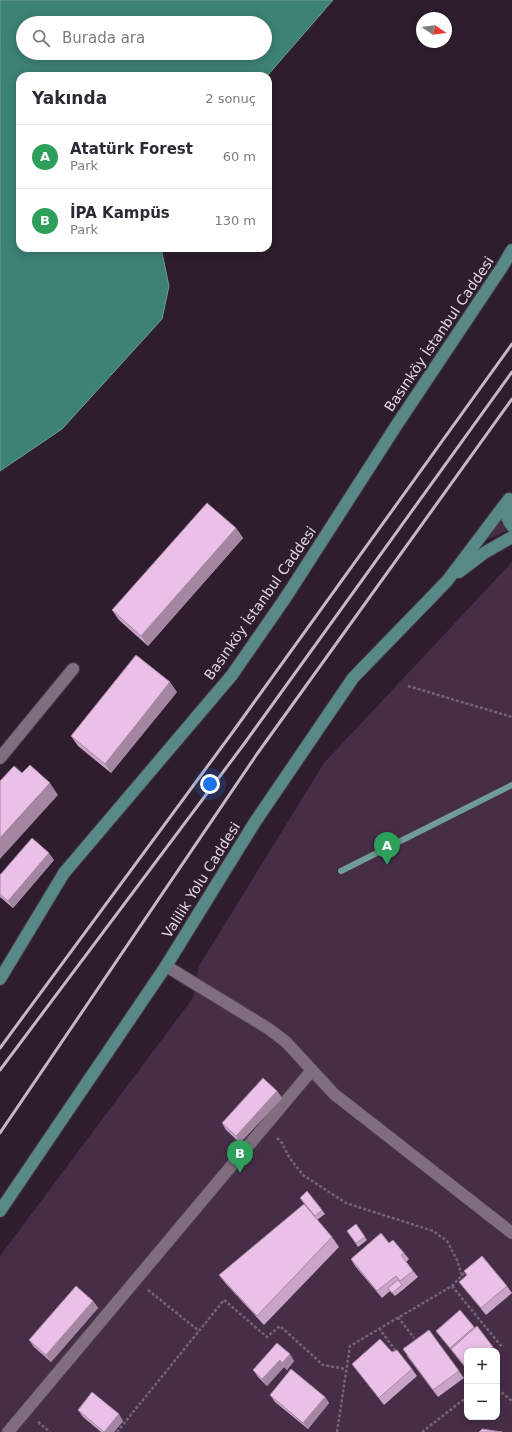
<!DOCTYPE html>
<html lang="tr">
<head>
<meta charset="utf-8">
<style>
	:root { --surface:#fff; --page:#f7f7f7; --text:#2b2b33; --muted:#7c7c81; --line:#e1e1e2; --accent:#db2777 }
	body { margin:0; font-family:"DejaVu Sans",sans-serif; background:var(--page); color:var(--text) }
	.controls { position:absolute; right:12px; bottom:12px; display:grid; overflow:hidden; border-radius:8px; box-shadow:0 2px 10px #0003 }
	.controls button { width:36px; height:36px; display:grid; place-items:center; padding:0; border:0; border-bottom:1px solid var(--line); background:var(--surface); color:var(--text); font:20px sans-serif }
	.compass { position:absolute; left:416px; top:12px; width:36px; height:36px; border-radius:50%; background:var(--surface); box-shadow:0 2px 10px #0003; rotate:103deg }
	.you { position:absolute; left:210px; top:784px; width:14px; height:14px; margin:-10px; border:3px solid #fff; border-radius:50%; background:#1a73e8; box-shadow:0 0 0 6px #1a73e833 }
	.badge { display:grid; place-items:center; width:26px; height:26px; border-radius:50%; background:var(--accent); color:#fff; font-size:13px; font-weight:700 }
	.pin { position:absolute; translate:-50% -33px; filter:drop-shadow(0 1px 2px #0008) }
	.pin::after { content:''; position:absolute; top:21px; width:14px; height:12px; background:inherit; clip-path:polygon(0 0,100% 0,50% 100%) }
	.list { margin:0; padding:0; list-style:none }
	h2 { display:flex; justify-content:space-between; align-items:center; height:52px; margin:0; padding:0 16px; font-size:17px }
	h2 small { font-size:13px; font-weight:400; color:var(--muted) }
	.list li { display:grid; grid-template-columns:26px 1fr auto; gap:12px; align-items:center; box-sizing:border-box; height:64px; padding:0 16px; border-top:1px solid var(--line) }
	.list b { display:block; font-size:15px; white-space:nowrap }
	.list p { margin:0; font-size:13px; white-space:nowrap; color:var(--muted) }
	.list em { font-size:13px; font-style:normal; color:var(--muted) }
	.icon { flex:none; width:22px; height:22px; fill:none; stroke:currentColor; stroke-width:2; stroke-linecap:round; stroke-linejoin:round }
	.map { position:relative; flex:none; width:512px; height:1432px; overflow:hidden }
	.search { position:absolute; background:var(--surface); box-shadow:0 2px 10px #0003; left:16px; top:16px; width:256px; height:44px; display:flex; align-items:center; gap:10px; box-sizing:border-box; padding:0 14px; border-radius:22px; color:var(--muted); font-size:15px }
	.panel { position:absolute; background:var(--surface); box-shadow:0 2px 10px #0003; left:16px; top:72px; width:256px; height:180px; border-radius:12px }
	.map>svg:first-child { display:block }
	.green { fill:#472e47; fill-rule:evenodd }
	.water { fill:#3d8275; stroke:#6f9c96; fill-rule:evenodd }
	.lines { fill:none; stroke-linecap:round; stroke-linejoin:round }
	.stream { stroke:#6f9c96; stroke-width:6 }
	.minor-casing { stroke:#473a46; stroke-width:14 }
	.major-casing { stroke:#473a46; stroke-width:14 }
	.path { stroke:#736572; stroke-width:2.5; stroke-dasharray:3 2; stroke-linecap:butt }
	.minor { stroke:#806d7f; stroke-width:12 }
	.major { stroke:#588986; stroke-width:12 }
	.rail { stroke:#c4b8c3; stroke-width:3 }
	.wall { fill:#c9a4c8 }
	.shaded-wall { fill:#a486a2 }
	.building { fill:#eabfe8; stroke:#a486a2 }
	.labels { text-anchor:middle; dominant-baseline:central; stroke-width:4; stroke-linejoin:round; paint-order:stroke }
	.street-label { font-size:14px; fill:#e3d8e2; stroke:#2e1e2d }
</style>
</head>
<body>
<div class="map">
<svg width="512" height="1432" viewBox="0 0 512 1432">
	<rect width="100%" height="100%" fill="#2e1e2d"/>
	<!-- green -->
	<path class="green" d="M501,521L508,530L482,542Z
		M512,562V1432H0V1256L193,998L199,966L324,763ZM467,1351H497V1417H467Z"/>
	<!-- water -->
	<path class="water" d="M0,0H333L267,76H20V248H161L169,286L162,319L62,429L0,471ZM23,23H265V53H23Z"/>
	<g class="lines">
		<!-- stream -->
		<path class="stream" d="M341,871L512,785"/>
		<defs>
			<path id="minor" d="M0,758L73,669
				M166,966L269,1029L286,1042L334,1094L512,1233
				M8,1432L312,1070"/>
			<path id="major" d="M508,501C504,510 506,518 512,526
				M459,572L484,553L512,537
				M0,979L64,873L232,675L286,597L396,426L502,267L512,250
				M0,1211L166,966L255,822L353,678L447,581L509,499"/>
		</defs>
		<!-- minor casing -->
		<use href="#minor" class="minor-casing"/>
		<!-- major casing -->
		<use href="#major" class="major-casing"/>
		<!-- path -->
		<path class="path" d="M408,686L512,717
			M277,1138L282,1143L289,1157L303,1175L346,1203L433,1231L447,1241L457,1260L462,1276
			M452,1286L502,1347
			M148,1290L199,1331
			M398,1317L414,1338
			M379,1328L395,1350
			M497,1391H500L512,1401
			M38,1422L50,1432
			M117,1432L224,1300L267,1337L280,1326L323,1365L346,1369
			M337,1432L350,1346L452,1286L467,1270
			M422,1432L467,1397"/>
		<!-- minor -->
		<use href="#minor" class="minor"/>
		<!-- major -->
		<use href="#major" class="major"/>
		<!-- rail -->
		<path class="rail" d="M0,1048L232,733L512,344
			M0,1070L244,744L512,372
			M0,1133L257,754L512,399"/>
	</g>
	<!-- wall -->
	<path class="wall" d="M236,528L243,538L148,646L119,620L112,610Z
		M177,692L111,773L78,746L71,736Z
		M54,860L13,908L0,897V875Z
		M277,1091L282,1098L240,1143L226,1130L222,1123Z
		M302,1201L322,1210L325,1214L317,1220Z
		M356,1224L367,1240L358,1247L347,1231Z
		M332,1237L339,1247L264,1325L226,1284L219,1275Z
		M389,1243L404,1253L409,1259L406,1262L418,1277L405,1288L403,1286L405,1288L395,1296L390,1291L382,1298L355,1266L351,1259Z
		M459,1282L507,1286L512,1293L486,1315L464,1288Z
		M93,1301L98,1308L51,1362L34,1347L29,1340Z
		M460,1310L475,1328L493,1347L496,1351H467V1370L436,1331Z
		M429,1330L464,1378L438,1397L407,1356Z
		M277,1343L294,1361L287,1370L284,1367L267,1386L258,1377L253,1370Z
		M392,1352L412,1369L417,1376L384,1405L352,1364Z
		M270,1395L325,1397L329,1403L308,1429L275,1402Z
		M78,1410L123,1421L114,1432H101L83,1417Z"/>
	<!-- shaded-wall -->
	<path class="shaded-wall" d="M236,528L243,538L148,646L141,636Z
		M170,682L177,692L111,773L105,764Z
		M50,783L58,795L0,859V838Z
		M49,853L54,860L13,908L8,901Z
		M277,1091L282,1098L240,1143L236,1136Z
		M93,1301L98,1308L51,1362L46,1355Z
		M290,1354L294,1361L287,1370L282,1363Z
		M280,1360L284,1367L267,1386L262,1379Z
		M325,1397L329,1403L308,1429L303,1423Z
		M119,1414L123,1421L114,1432H104Z"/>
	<!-- building -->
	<path class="building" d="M207,503L236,528L141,636L112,610Z
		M136,655L170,682L105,764L71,736Z
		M30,765L50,783L0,838V781L14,766L22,773Z
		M32,838L49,853L8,901L0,894V875Z
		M263,1078L277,1091L236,1136L222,1123Z
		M307,1191L322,1210L315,1216L300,1198Z
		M304,1204L332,1237L257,1316L219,1275Z
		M356,1224L365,1237L356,1243L347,1231Z
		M381,1233L389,1243L393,1240L404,1253L401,1255L413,1271L400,1281L396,1276L377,1291L351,1259Z
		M482,1256L507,1286L481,1308L459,1282L467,1275L464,1271Z
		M398,1280L402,1285L392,1293L388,1288Z
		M76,1286L93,1301L46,1355L29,1340Z
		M460,1310L474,1327L450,1348L436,1331Z
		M477,1326L493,1347L488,1351H467V1369L451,1349Z
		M429,1330L459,1371L433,1390L403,1349Z
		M380,1339L392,1352L397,1350L412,1369L379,1398L352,1364Z
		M277,1343L290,1354L282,1363L280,1360L262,1379L253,1370Z
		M291,1369L325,1397L303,1423L270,1395Z
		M92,1392L119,1414L104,1432L78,1410Z
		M482,1429L502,1432H479Z"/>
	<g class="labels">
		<!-- street labels -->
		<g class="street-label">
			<text transform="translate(439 334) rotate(-56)">Basınköy İstanbul Caddesi</text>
			<text transform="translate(260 603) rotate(-55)">Basınköy İstanbul Caddesi</text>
			<text transform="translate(201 880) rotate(-58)">Valilik Yolu Caddesi</text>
		</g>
	</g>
</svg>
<div class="controls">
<button>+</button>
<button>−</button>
</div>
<svg class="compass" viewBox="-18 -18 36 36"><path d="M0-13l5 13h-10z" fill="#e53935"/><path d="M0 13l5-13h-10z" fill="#7c7c81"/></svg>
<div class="you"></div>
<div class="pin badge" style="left:387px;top:865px;background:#2e9e5b">A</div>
<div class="pin badge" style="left:240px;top:1173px;background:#2e9e5b">B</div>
<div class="search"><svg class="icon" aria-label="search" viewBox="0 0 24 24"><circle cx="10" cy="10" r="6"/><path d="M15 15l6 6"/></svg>Burada ara</div>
<section class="panel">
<h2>Yakında<small>2 sonuç</small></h2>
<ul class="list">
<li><span class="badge" style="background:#2e9e5b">A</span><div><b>Atatürk Forest</b><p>Park</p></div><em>60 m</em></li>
<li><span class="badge" style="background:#2e9e5b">B</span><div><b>İPA Kampüs</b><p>Park</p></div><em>130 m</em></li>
</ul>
</section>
</div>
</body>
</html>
